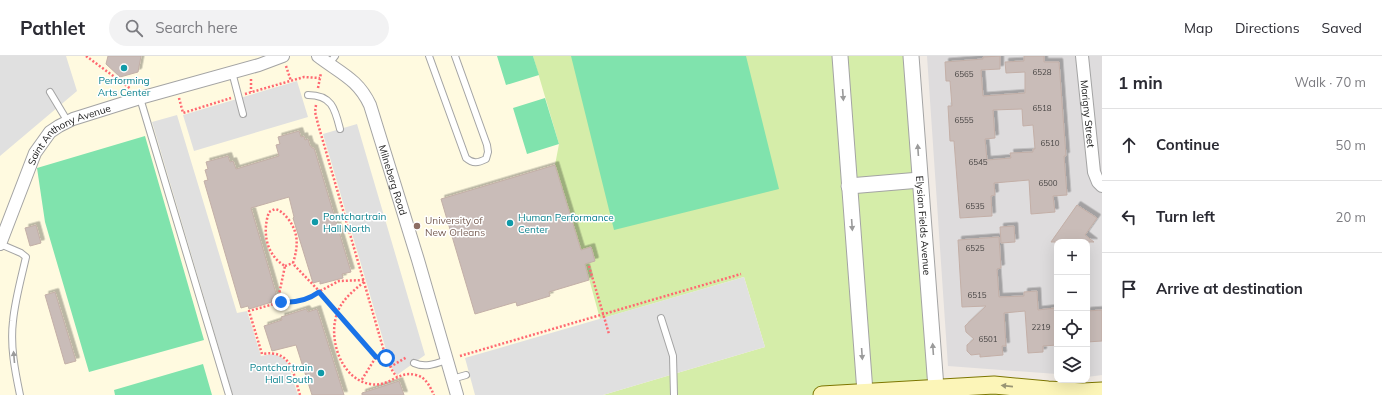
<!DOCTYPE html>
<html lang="en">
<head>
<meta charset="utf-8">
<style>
	:root { --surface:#fff; --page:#f2f2f3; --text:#2b2b33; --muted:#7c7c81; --line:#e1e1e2 }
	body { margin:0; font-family:Mulish,sans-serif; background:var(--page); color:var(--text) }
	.controls { position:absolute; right:12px; bottom:12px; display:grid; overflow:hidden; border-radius:8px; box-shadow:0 4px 16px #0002 }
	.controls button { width:36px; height:36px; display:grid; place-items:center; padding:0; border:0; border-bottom:1px solid var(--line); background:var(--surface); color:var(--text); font:20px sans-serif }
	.stop { position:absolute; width:12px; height:12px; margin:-9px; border:3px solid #1a73e8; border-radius:50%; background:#fff }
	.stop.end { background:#1a73e8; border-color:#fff; box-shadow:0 1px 4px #0008 }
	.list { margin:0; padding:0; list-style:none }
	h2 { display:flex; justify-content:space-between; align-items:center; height:52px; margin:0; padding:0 16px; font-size:17px }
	h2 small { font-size:13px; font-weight:400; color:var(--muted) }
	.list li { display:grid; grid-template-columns:26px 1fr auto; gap:12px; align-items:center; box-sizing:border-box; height:72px; padding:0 16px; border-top:1px solid var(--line) }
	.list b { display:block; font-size:15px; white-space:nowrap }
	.list em { font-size:13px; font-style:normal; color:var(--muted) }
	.icon { flex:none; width:22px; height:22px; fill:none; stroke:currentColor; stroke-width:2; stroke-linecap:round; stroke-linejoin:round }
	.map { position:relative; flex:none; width:1102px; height:339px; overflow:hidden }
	header { display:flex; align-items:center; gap:24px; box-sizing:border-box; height:56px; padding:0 20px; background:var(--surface); border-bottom:1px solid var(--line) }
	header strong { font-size:19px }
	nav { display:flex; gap:22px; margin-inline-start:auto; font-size:14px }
	.search { width:280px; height:36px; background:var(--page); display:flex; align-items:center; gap:10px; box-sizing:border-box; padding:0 14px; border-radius:22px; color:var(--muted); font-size:15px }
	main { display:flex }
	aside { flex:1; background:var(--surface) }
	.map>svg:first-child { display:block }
	.residential { fill:#dedcdd }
	.education { fill:#fffae0 }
	.grass { fill:#d5eda9 }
	.pitch { fill:#80e3ad }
	.parking { fill:#e0e0e0 }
	.building { fill:#c9bcb8; stroke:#c3afa7; fill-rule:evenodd; filter:url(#shadow) }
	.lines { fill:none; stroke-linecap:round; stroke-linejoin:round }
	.service-casing { stroke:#a4a4a4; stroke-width:8 }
	.minor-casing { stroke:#a4a4a4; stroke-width:14 }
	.tertiary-casing { stroke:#a4a4a4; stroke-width:17 }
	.secondary-casing { stroke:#7d7600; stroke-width:19 }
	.path { stroke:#ff6871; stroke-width:2.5; stroke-dasharray:2 2; stroke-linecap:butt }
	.service { stroke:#fff; stroke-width:6 }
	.minor { stroke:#fff; stroke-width:12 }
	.tertiary { stroke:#fff; stroke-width:15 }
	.secondary { stroke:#fcf5b8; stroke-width:17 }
	.oneway { fill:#9b9b9b }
	.oneway2 { fill:#999574 }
	.route { stroke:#1a73e8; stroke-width:5 }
	.culture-dot { fill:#0f9aa8; stroke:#fff; stroke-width:1.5 }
	.education-dot { fill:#8d6e63; stroke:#fff; stroke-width:1.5 }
	.labels { text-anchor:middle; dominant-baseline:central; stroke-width:3; stroke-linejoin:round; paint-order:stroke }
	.number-label { font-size:8px; fill:#4a4746 }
	.culture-label { font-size:10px; fill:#0d838f; stroke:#fff; text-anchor:start }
	.street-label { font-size:10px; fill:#202020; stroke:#fff }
	.education-label { font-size:10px; fill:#785e54; stroke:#fff; text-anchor:start }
</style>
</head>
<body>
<header>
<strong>Pathlet</strong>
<div class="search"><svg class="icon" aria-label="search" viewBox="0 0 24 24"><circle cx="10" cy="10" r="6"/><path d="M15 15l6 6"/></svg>Search here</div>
<nav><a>Map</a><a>Directions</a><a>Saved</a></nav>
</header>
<main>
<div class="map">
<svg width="1102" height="339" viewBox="0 0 1102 339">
	<defs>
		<filter id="shadow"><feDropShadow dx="3.5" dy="-3.5" stdDeviation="0" flood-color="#0004"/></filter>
	</defs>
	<rect width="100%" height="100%" fill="#f1ebe5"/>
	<!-- residential -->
	<path class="residential" d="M927,0H1102V319L1087,321V186H1057V318L948,310Z"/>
	<!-- education -->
	<path class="education" d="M0,0H825L843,339H0Z"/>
	<!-- grass -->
	<path class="grass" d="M533,0H911L936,332L1084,339H603L765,291L744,221L600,263L585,208L595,204L591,191L581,194L555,109L559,88Z"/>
	<!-- pitch -->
	<path class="pitch" d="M497,0H533L539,19L506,29Z
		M571,0H746L779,133L614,174Z
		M545,42L559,88L527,98L513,52Z
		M145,80L204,284L89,316L45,166L37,112Z
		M203,308L212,339H115L114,334Z"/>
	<!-- parking -->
	<path class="parking" d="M0,0H66L77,35L0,100Z
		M297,25L308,61L194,95L183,59Z
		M177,59L237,257L247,255L261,300L273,298L281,301L287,306L298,339H233L152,66Z
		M357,68L425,299L397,319L392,312L389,304L323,78Z
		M744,221L765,291L603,339H475L465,302Z"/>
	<!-- building -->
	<path class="building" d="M108,0H141L138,16L120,21L106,8Z
		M1000,0V13L981,14L983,40L1025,37V16L1006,17L1005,6L1024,5V0H1044V6H1059L1066,100H1064L1067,139L1053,140L1055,156L1031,158L1029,124L994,127L995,139L991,140L992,160L960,162L954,85H950L948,50H952L950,25H946L945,6L983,3V1ZM1022,53L1023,70L1033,69L1035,93H1033V96L1010,97L1011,102L987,104L985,83L995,82L993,54Z
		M299,75L301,81L304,80L305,84L308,83L310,90H311L312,92H314L351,216L342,218L343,222L320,228V225L313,227L293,162L294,161L289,141L251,152L277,241L271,243L272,246L249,253L248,250L241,252L204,125L208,124L205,114L208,113L206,106L228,100L230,106L233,105L236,113L279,100L276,89L280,88L278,81Z
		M555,109L581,194L591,191L595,205L585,208L589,224L549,236L550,240L517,250L516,246L475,258L441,143Z
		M1077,149L1097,162L1085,179L1094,186H1051Z
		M36,169L41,187L30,190L25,172Z
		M1014,170L1015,186L1001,187L1000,171Z
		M999,181L1001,212L997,213L999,241L1024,240V236L1037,235L1038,254L1055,252L1057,289L1043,290V296L1028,297L1025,255L1004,257L1006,290H1002L1003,299L980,301V298L971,299L967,295V289L974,283L966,276L965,270L986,250L962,251L958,184Z
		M55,236L76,305L65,308L45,239Z
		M306,253L308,256L317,253L344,339H312L296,289L272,295L264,270L282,264L281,261Z
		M1102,254V285L1087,286V255Z
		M399,325L404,339H362V337Z"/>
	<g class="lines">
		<defs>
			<path id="service" d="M429,0L466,102C473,108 478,107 486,103L488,96L487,89L455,0
				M329,8L335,0
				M232,16L243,58
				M50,36L68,66
				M308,39C332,39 335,53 340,73
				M140,42L229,339
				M0,188L21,197L26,201C21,223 15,244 13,265C10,290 15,315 20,339
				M661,262L673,300L674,339
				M414,307C425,312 435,308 446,304
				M452,323L466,319"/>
			<g id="minor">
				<path id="s1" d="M318,0C340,17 358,23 370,49L418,204L457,339"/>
				<path id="s2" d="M1082,0L1094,116L1098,126L1102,130"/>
				<path id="s3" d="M0,188L35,97L50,76L59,70L73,63L140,42L259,9L283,0"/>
			</g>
			<g id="tertiary">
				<path d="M840,0L865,336"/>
				<path id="s4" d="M911,0L936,332"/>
				<path d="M849,130L920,124"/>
			</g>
			<path id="secondary" d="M822,339L994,329L1048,334L1083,336L1102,335"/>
		</defs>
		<!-- service casing -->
		<use href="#service" class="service-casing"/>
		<!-- minor casing -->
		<use href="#minor" class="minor-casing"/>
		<!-- tertiary casing -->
		<use href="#tertiary" class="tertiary-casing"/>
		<!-- secondary casing -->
		<use href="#secondary" class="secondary-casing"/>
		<!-- path -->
		<path class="path" d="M86,0L131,33
			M286,10L291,25
			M251,23V36
			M318,32L321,17
			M245,38L304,21L320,22
			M179,42L183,57L231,42
			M316,49L315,56L318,68L386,302L393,316L397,321
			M285,210L293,207
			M589,210L609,278
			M364,226C354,234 343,243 338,255C327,280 340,323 370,328C389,332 398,314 416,319C426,321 430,331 434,339
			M277,248L285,210C266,199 262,176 269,156L275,153C282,155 285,159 289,164C299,178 298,191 293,207L295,210L323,239L376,301L361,325
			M460,300L741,218
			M376,301L386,302
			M390,311L407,301
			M300,339C293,317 292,293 262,298L249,255L281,246H296L303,244L339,225L364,224"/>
		<!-- service -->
		<use href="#service" class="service"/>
		<!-- minor -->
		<use href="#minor" class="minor"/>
		<!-- tertiary -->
		<use href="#tertiary" class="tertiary"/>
		<!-- secondary -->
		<use href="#secondary" class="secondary"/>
	</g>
	<!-- one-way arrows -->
	<defs><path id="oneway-solid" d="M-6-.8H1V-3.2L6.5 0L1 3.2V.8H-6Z"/></defs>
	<g class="oneway">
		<use href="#oneway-solid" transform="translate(843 39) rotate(86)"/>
		<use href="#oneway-solid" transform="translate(918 94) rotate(-94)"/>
		<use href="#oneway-solid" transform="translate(852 169) rotate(86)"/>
		<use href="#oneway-solid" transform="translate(933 293) rotate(-94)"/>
		<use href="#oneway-solid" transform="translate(862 298) rotate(86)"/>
		<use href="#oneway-solid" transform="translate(14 301) rotate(-95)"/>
	</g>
	<use class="oneway2" href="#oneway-solid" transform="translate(1007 330) rotate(-174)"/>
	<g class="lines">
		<!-- route -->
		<path class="route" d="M281,246C295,247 308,244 319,236L376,301L386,302"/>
	</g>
	<!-- markers -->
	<g class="culture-dot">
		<circle cx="124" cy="12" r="4"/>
		<circle cx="315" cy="166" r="4"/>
		<circle cx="510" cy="167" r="4"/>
		<circle cx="321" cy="317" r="4"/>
	</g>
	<circle class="education-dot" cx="417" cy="170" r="4"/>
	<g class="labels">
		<!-- number labels -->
		<g class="number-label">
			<text x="1042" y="16">6528</text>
			<text x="964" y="18">6565</text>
			<text x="1042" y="52">6518</text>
			<text x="964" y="64">6555</text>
			<text x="1050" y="87">6510</text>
			<text x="978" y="106">6545</text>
			<text x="1048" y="127">6500</text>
			<text x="975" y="150">6535</text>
			<text x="975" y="192">6525</text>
			<text x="977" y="239">6515</text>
			<text x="1041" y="271">2219</text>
			<text x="988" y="283">6501</text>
		</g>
		<!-- culture labels -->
		<g class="culture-label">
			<text x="124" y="24" text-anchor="middle">Performing<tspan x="124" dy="12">Arts Center</tspan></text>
			<text x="323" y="160">Pontchartrain<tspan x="323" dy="12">Hall North</tspan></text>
			<text x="518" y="161">Human Performance<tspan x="518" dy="12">Center</tspan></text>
			<text x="313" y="311" text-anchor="end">Pontchartrain<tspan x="313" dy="12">Hall South</tspan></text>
		</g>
		<!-- street labels -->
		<g class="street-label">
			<text stroke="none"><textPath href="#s2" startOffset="58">Marigny Street</textPath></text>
			<text stroke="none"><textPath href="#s3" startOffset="137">Saint Anthony Avenue</textPath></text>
			<text stroke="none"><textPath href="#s1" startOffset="151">Milneberg Road</textPath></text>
			<text stroke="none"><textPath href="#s4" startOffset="170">Elysian Fields Avenue</textPath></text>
		</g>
		<!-- education labels -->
		<g class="education-label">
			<text x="425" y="164">University of<tspan x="425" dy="12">New Orleans</tspan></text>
		</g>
	</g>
</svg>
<div class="controls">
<button>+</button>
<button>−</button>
<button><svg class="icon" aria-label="locate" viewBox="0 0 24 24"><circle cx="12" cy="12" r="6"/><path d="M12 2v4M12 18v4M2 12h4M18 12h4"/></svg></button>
<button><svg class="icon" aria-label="layers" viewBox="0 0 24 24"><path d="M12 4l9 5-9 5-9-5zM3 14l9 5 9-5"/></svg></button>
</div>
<div class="stop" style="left:386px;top:302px"></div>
<div class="stop end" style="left:281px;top:246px"></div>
</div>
<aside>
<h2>1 min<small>Walk · 70 m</small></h2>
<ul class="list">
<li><svg class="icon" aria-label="ahead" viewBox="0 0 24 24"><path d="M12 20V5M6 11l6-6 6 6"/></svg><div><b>Continue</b></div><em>50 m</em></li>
<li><svg class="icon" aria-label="left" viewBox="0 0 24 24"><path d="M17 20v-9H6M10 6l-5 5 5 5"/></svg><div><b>Turn left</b></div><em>20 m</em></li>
<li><svg class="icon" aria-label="arrive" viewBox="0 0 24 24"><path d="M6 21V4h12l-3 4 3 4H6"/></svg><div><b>Arrive at destination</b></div></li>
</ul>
</aside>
</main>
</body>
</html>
